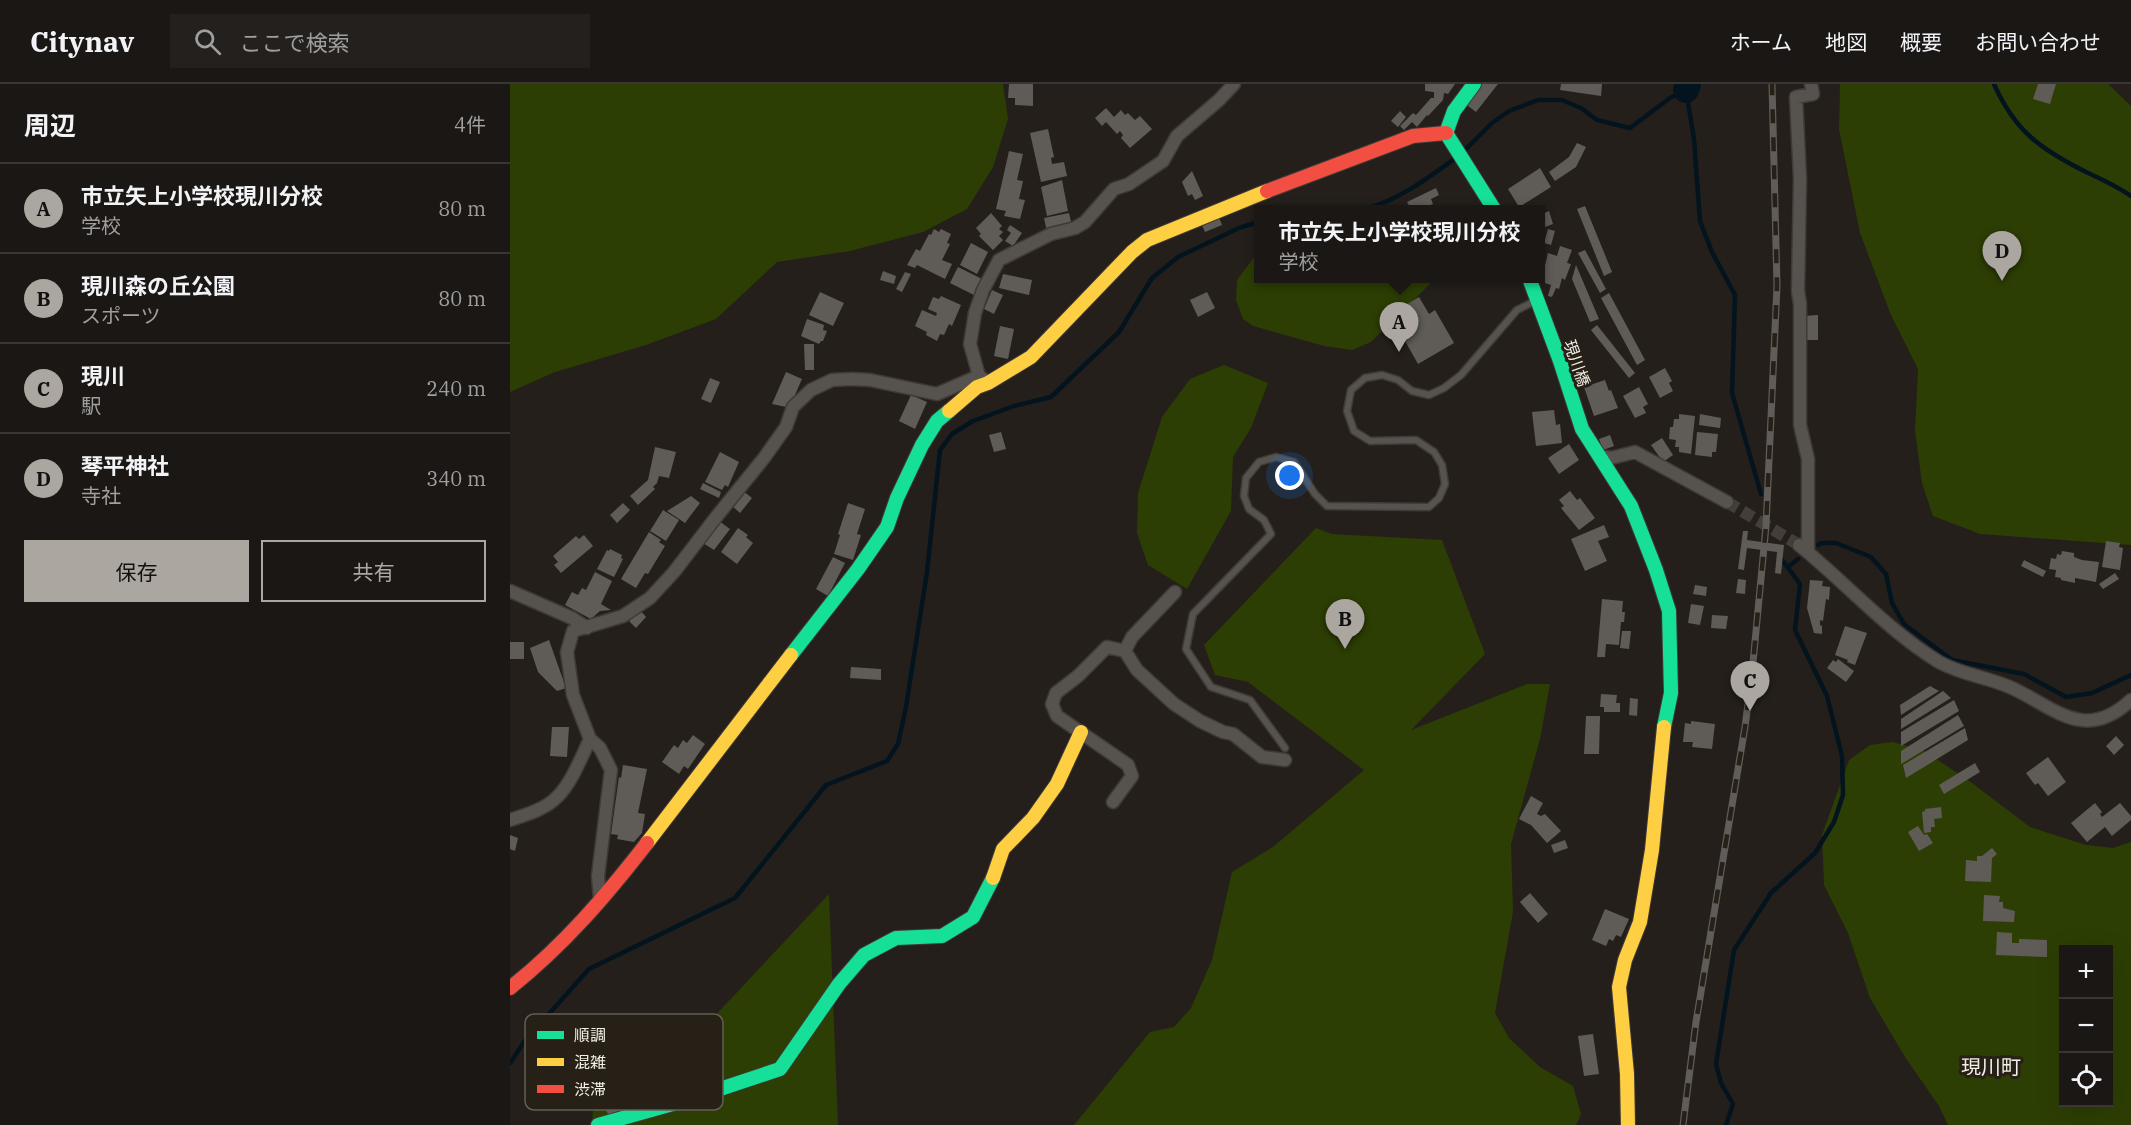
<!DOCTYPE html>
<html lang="ja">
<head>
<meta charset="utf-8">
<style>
	:root { --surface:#1b1714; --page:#24201d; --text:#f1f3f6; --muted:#a09fa0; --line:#393634; --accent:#aba6a0 }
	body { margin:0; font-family:"IBM Plex Serif","Noto Sans JP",serif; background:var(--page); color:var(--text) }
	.controls { position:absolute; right:18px; bottom:18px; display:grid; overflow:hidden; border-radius:0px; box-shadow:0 6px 24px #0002 }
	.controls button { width:54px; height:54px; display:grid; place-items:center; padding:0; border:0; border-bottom:2px solid var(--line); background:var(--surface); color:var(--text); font:30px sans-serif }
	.you { position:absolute; left:780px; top:392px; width:21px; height:21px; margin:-15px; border:4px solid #fff; border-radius:50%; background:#1a73e8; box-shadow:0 0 0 9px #1a73e833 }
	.badge { display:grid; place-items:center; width:39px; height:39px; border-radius:50%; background:var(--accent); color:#111; font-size:20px; font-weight:700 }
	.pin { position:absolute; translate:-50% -50px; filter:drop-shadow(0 2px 3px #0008) }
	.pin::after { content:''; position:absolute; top:32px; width:21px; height:18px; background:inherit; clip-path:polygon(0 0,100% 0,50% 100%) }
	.popup { position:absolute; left:744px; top:121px; width:291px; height:78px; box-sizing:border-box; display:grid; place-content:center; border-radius:0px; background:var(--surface); filter:drop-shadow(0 2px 4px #0005); font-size:20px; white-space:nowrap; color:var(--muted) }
	.popup b { font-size:22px; color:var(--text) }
	.popup::after { content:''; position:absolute; left:50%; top:100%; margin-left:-12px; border:12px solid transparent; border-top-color:var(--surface) }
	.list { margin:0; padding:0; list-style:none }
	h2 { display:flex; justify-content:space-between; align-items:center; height:78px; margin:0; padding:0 24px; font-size:26px }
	h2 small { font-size:20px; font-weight:400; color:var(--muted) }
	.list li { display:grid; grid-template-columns:39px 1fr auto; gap:18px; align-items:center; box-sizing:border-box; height:90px; padding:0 24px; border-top:2px solid var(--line) }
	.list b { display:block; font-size:22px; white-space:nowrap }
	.list p { margin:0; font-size:20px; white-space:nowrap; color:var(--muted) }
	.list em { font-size:20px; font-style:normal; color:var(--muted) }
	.actions { display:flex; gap:12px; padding:18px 24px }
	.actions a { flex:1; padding:14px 0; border:2px solid var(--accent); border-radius:0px; text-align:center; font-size:21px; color:var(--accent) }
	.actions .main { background:var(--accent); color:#111 }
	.icon { flex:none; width:33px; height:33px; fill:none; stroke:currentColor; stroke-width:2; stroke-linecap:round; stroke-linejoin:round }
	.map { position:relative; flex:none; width:1621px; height:1041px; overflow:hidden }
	header { display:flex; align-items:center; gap:36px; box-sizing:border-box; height:84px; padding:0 30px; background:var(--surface); border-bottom:2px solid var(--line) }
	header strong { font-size:28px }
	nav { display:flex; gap:33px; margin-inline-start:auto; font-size:21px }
	.search { width:420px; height:54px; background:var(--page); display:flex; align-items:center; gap:15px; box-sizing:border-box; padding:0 21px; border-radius:0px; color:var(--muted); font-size:22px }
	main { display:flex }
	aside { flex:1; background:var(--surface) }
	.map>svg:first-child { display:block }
	.green { fill:#2c3e04; fill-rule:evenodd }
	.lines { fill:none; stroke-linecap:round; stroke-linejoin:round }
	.stream { stroke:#04141f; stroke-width:4.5 }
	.river { stroke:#04141f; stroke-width:26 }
	.building { fill:#5f5c57 }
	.street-tunnel { stroke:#433e39; stroke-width:12; stroke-dasharray:12 6; stroke-linecap:butt }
	.lane-casing { stroke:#3f3a37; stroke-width:9 }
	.street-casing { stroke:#3f3a37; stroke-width:15 }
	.fast-casing { stroke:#3f3a37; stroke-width:16 }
	.slow-casing { stroke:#3f3a37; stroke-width:16 }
	.jam-casing { stroke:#3f3a37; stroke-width:16 }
	.lane { stroke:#56524e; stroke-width:6 }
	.street { stroke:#56524e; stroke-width:12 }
	.fast { stroke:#16e098; stroke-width:14 }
	.slow { stroke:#ffcf43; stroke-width:14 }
	.jam { stroke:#f24e42; stroke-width:14 }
	.rail-casing { stroke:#605c59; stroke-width:7 }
	.rail { stroke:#272017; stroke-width:4.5; stroke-dasharray:14; stroke-linecap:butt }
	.labels { text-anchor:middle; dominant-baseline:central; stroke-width:6; stroke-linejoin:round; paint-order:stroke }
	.street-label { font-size:16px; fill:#f3eee8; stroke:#272017 }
	.quarter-label { font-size:20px; fill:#f3eee8; stroke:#272017 }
	.key { fill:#272017; stroke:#645e56; stroke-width:1.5 }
	.key-label { font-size:16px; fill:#f3eee8 }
</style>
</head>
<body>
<header>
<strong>Citynav</strong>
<div class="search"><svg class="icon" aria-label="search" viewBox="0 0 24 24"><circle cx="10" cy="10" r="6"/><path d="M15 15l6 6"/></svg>ここで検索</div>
<nav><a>ホーム</a><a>地図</a><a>概要</a><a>お問い合わせ</a></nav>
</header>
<main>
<aside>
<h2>周辺<small>4件</small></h2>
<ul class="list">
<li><span class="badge">A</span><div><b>市立矢上小学校現川分校</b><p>学校</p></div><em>80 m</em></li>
<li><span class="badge">B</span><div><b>現川森の丘公園</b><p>スポーツ</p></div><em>80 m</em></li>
<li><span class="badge">C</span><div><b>現川</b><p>駅</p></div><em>240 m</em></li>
<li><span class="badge">D</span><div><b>琴平神社</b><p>寺社</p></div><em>340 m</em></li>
</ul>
<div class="actions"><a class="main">保存</a><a>共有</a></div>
</aside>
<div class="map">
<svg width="1621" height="1041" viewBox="0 0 1621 1041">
	<rect width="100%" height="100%" fill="#241f1a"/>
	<!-- green -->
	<path class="green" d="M0,0H493L498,35L483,83L457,125L413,148L340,167L267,178L206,235L136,261L45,288L0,308Z
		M1330,0H1598L1621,22V461L1470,450L1423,432L1412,399L1405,347L1408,285L1381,231L1350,149L1329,45Z
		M748,168V194L925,195L861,258L842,266L814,262L743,242L733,235L726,216L727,196Z
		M714,281L758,299L741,344L723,373L721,427L677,505L638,481L627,449L628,409L652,333L680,295Z
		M806,444L822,450L932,456L975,570L901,646L1017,600H1040L1030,655L1001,760L1003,828L985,929L999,954L1030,983L1063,1002L1071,1030L1066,1041H564L640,948L664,943L681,924L702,876L722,788L763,763L854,686L738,598L705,591L694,561Z
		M1382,658L1413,666L1462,699L1520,743L1576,761L1603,764L1621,758V1041H1438L1429,1022L1395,973L1360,914L1338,849L1314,801L1312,751L1339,676L1360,661ZM1554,866H1598V1018H1554Z
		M319,810L328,1041H82L83,1025L93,988L105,961L127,944L201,936Z"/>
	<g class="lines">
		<!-- stream -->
		<path class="stream" d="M1484,0C1505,47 1530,65 1576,88C1591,95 1607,102 1621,112
			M953,68L982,39L999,27L1028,16H1052L1071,24L1087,36L1120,44L1160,14L1176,6L1184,55L1190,137L1202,168L1225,211L1222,309L1251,410
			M856,125C890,115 918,94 947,73
			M1308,461L1311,459H1326L1361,473L1376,490L1382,519L1394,540L1442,576L1514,590L1556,613L1582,609L1621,591
			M1278,483L1288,475
			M0,979L14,958L79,885L225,814L316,701L377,677L388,660L396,623L417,488L430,366L442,350L463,337L504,322L541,313L609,248L642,194L668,173L729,144L748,138
			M1216,1041L1223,1020L1211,999L1206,980L1224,866L1261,809L1305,769L1324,738L1333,711L1332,672L1317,612L1285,546L1290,500L1270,473"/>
		<!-- river -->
		<path class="river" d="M1176,6L1178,0"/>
	</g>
	<!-- building -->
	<path class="building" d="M499,0H523V22L505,21V14H498Z
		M915,0H945L938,10L934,9L933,16L918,32L917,31L907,43L902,38L894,46L890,42L903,29L906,31L921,14H924V8L915,7Z
		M960,0H988L966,28L949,15Z
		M1051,0H1092L1091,12L1050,6Z
		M1528,0H1546L1540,20L1523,15Z
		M596,24L604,33L611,26L615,31L618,29L625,36L630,32L642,45L620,64L611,54L613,51L610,47L607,50L596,38L592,42L585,34Z
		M890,27L896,33L888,43L881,37Z
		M538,45L544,73L541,74L542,80L554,78L557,92L531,98L520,49Z
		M1067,59L1076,63L1066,83L1045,97L1039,88L1059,73Z
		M499,67L513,70L507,96L513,97L509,115L515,116L510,135L494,132L496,127L486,125Z
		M1030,84L1041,103L1009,123L998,105Z
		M682,87L693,112L685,116L682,110L678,112L672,98Z
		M552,96L558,127L537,132L531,103Z
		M926,104L929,111L921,115L923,120L912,125H901L897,118Z
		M1075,122L1102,188L1094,192L1067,125Z
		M1039,127L1043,140L1030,145V131Z
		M481,129L492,142L489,145L493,148L489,152L493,156L483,166L469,152L471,150L466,144Z
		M559,129L562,142L537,148L534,134Z
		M708,131L712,141L695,148L691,139Z
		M500,141L512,149L503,162L495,157L501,149L497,146Z
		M424,145L429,148L431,145L441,150L437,159L440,160L432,176L442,180L435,195L407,181L405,184L397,181L406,165L410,167L419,150L421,151Z
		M1038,145L1045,147L1041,161L1034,159Z
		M461,159L478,168L467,190L450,181Z
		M1050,162L1062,166L1057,179L1061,180L1055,196L1052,194L1049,205L1046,204L1042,213L1038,212L1041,201L1032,198L1035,191L1033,190L1038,169L1047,172Z
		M1075,166L1096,205L1090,209L1068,169Z
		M1066,181L1089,235L1080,238L1062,195Z
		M448,183L472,195L464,211L440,199Z
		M373,187L386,192L384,200L370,196Z
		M395,188L401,190L392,208L386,205Z
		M493,190L522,196L519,211L489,204Z
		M482,206L493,211L484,230L474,225Z
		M310,208L334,219L323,242L299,231Z
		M697,208L705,224L688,233L680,216Z
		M1099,209L1135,276L1127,281L1091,214Z
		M431,212L451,221L442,242L439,240L434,251L430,250L427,257L416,251L417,248L405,242L412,226L426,232L427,229L418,225L423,213L429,215Z
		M909,213L919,230L925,226L944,259L908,280L885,239L891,235L886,227Z
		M1308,231V256H1296L1293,232Z
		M297,235L314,241L313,246L317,247L313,257H311L309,260L291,252Z
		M1087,241L1125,289L1119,294L1081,246Z
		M490,242L504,245L498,275L484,272Z
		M294,260H304V286H295Z
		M1155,284L1162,297L1159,299L1163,307L1150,314L1139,293Z
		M276,288L292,295L281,320L278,318L276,323L262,320Z
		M200,294L210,298L201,319L191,315Z
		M1095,296L1099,307L1101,306L1108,324L1084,332L1074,303Z
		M1129,303L1138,320L1133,323L1136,329L1125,334L1113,312Z
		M401,311L417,318L405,345L389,337Z
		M1044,326L1046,341L1050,340L1052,359L1026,362L1022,328Z
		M1169,330L1185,332L1181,370L1169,368V363H1165L1166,356L1159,355L1160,343H1163L1164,335H1169Z
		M1190,330L1211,334L1210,344L1189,341Z
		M491,348L496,365L484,368L479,351Z
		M1187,348L1208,350L1206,368H1202V373L1185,371Z
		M1100,351L1104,362L1093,366L1089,355Z
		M1152,354L1163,371L1153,378L1141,361Z
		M1059,360L1069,376L1049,390L1038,374Z
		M145,363L166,368L159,394L149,392L147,399L143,403L145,405L128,421L120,412L138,396Z
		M210,368L229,378L218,403L215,401L212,406L195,398Z
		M193,399L211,408L209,414L190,405Z
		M233,407L242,414L230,429L222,422Z
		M1060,407L1067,416L1070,414L1085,434L1069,446L1051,424L1054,422L1049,416Z
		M181,412L190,419L175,439L157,427Z
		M113,419L120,426L107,439L100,431Z
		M338,419L355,425L347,450L351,451L343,476L324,470L330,451L328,450Z
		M153,426L169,436L156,457L140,447Z
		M209,437L220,445L204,466L193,459Z
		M1094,441L1099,453L1088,457L1097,477L1075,487L1061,455Z
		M228,444L238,451L236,453L243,459L227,480L211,468Z
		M1233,447H1238L1237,456L1274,461L1271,490L1265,489L1267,468L1237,464L1234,486L1228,485Z
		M139,448L151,456L149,458L155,462L138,490L135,489L126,504L111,495Z
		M74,451L83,462L51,489L44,481L48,478L43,472L66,452L69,455Z
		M1596,457L1610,459L1609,463L1613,464L1610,486L1592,483Z
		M100,465L112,471L111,474L113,475L104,493L87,485L97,466L99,467Z
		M1552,467L1564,469V473L1572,476L1589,478L1586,498L1565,494V499L1551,496V494L1545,493L1546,486L1539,485L1541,474L1546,475L1547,470L1551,471Z
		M323,473L335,479L318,512L306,505Z
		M1514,476L1536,487L1533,493L1511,482Z
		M85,488L102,497L91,520L101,526L90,527L81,535L55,521L62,508L68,511L72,504L76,506Z
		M1605,489L1609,495L1593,505L1589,500Z
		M1228,495L1236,496L1235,510L1226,509Z
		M1300,496L1313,497L1312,502L1320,503L1319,516L1316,515L1313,537L1310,536V541L1312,542V550L1304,549L1297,524Z
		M1185,501L1197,503L1196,512L1183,510Z
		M1092,515L1113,517L1112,528H1115L1114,538H1111L1109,561L1096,560L1095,573H1087Z
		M1181,520L1194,522L1190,541L1178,539Z
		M130,526L136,533L126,544L119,537Z
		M1202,531L1218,532L1216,545L1201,544Z
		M1335,542L1357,549L1345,581L1337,578L1338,576L1325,571Z
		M1112,547H1121L1119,565L1110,564Z
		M39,556L56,604L47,607L28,588L20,564Z
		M0,558H14V575H0Z
		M1328,575L1344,587L1336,598L1317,584L1323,576L1326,578Z
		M341,583L371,585V596L340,594Z
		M1420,602L1429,607L1391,631L1390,621Z
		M1433,607L1441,614L1391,645V635Z
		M1091,610L1107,611L1106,619H1110V628H1094V623H1090Z
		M1120,614L1128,615L1127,632L1119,631Z
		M1444,616L1449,627L1391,662V648Z
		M1448,631L1454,642L1391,680V667Z
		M1076,632H1090L1089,670H1074Z
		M1181,637L1205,640L1202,665L1182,663L1183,658H1173L1175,639L1181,640Z
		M42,643H59L57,673L40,672Z
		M1455,644L1458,656L1396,694L1393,681Z
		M183,651L195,660L178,685L174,682L169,690L152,678L164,661L168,664L173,656L177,659Z
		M1606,652L1614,661L1604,671L1596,662Z
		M1538,673L1556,698L1538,712L1528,699L1525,701L1516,689Z
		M1465,679L1470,688L1434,710L1429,701Z
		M113,681L137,685L128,729L135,730L132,749L124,758L107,755L108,751L101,750L109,693L111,694Z
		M1021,712L1033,719L1027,730L1031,732L1035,730L1051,747L1037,759L1021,741L1009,735Z
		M1585,719L1592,728L1590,730L1592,733L1610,719L1621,732V736L1602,752L1595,743L1577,758L1561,739Z
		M1431,723L1432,734L1424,735L1425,743H1421V748L1414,749L1412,728L1415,727V725Z
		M1408,742L1414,751L1417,750L1423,759L1409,767L1398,748Z
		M0,751L8,754L5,767L0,765Z
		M1055,756L1058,764L1044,769L1041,761Z
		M1482,764L1487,770L1482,774L1481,798L1455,797L1456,776L1467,777V772H1472Z
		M1020,809L1038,830L1028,839L1010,818Z
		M1474,811L1490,812L1489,818H1493V824L1505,827L1504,838L1473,837Z
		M1095,825L1119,835L1111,853L1106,851L1103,857L1099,855L1096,862L1082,856Z
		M1487,848L1502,849V859H1509V855L1537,856V873L1486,871Z
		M1083,950L1089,990L1074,992L1068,952Z
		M116,1013L121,1023L100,1034L95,1024Z"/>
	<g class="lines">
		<!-- street-tunnel -->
		<path class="street-tunnel" d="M1217,418L1289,461"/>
		<defs>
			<path id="lane" d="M775,664L740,616L701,603L676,565L683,530L761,450L754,436L739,425L734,412L736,394L749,378L766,373L784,378L805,410L817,422L919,423L929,414L935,400L932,381L924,368L906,356L860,357L844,347L837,327L841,306L855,294L872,291L888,296L902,307L919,311L934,304L951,291L1007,226L1027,216"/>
			<path id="street" d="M477,298L469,292L460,260L465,229L473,206L489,176L541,150L565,144L575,138L604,105L619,100L653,77L667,52L709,16L724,0
				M1089,372L1101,374L1125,368L1217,418
				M1289,461C1335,498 1378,547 1429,578C1452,591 1478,593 1502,604C1545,624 1575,659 1621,616
				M1298,468V375L1290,341V220L1288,207L1290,95L1286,13L1303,10L1301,0
				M0,507L62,534L77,544
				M615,567L622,553L665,508
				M603,718L622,692L618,681L547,632L542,620L546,609L568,592L597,563L615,567L627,586L664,620L690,637L713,648L723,650L752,673L775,676
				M0,736C15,731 36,725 47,713C61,700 72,672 80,655
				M90,815L88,792L101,686L90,664L80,655L63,611L57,568L63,547L113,532L140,514L164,488L207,432L254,374L276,343L283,323L301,306L322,296L341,295L360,296L427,310L464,294L467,303"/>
			<path id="fast" d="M936,49L984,125
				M936,49L944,27L964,0
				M1019,194L1050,277L1072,345L1121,422L1146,486L1159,527L1161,609L1154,643
				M281,571L348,485L377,443L387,414L412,361L427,337L439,327
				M88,1041L177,1016L270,985L329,900L354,871L386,854L432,852L463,833L483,794"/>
			<path id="slow" d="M439,327L467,303L478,299L521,273L622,168L637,156L757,107
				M137,759L281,571
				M483,794L493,765L523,734L547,700L571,648
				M1118,1041L1117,990L1109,903L1115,876L1130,838L1142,766L1154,643"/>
			<path id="jam" d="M757,107L903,52L936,49
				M0,904C53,862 96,812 137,759"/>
		</defs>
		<!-- lane casing -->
		<use href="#lane" class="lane-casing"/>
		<!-- street casing -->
		<use href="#street" class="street-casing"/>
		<!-- fast casing -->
		<use href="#fast" class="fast-casing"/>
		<!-- slow casing -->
		<use href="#slow" class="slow-casing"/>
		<!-- jam casing -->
		<use href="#jam" class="jam-casing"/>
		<!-- lane -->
		<use href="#lane" class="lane"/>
		<!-- street -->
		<use href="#street" class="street"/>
		<!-- fast -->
		<use href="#fast" class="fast"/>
		<!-- slow -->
		<use href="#slow" class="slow"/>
		<!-- jam -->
		<use href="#jam" class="jam"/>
		<defs>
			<path id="rail" d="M1173,1041L1186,938L1235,643L1242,589L1256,442L1267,202L1262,0"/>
		</defs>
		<!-- rail casing -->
		<use href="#rail" class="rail-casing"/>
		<!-- rail -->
		<use href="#rail" class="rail"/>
	</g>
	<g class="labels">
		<!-- street labels -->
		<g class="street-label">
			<text transform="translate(1067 279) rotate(71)">現川橋</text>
		</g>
		<!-- quarter labels -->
		<g class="quarter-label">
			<text x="1481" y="982">現川町</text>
		</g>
	</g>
	<!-- legend -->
	<rect x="15" y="930" width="198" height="96" rx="9" class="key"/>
	<rect x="27" y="947" width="27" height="8" fill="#16e098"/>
	<rect x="27" y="974" width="27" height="8" fill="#ffcf43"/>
	<rect x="27" y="1001" width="27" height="8" fill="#f24e42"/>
	<g class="key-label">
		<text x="64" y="957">順調</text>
		<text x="64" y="984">混雑</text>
		<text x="64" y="1011">渋滞</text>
	</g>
</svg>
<div class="controls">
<button>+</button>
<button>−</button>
<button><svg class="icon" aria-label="locate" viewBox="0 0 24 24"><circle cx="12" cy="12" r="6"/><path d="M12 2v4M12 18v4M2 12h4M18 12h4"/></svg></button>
</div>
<div class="you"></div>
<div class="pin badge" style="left:889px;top:268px">A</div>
<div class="popup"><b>市立矢上小学校現川分校</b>学校</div>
<div class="pin badge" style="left:835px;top:565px">B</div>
<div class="pin badge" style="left:1240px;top:627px">C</div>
<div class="pin badge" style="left:1492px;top:197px">D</div>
</div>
</main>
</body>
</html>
